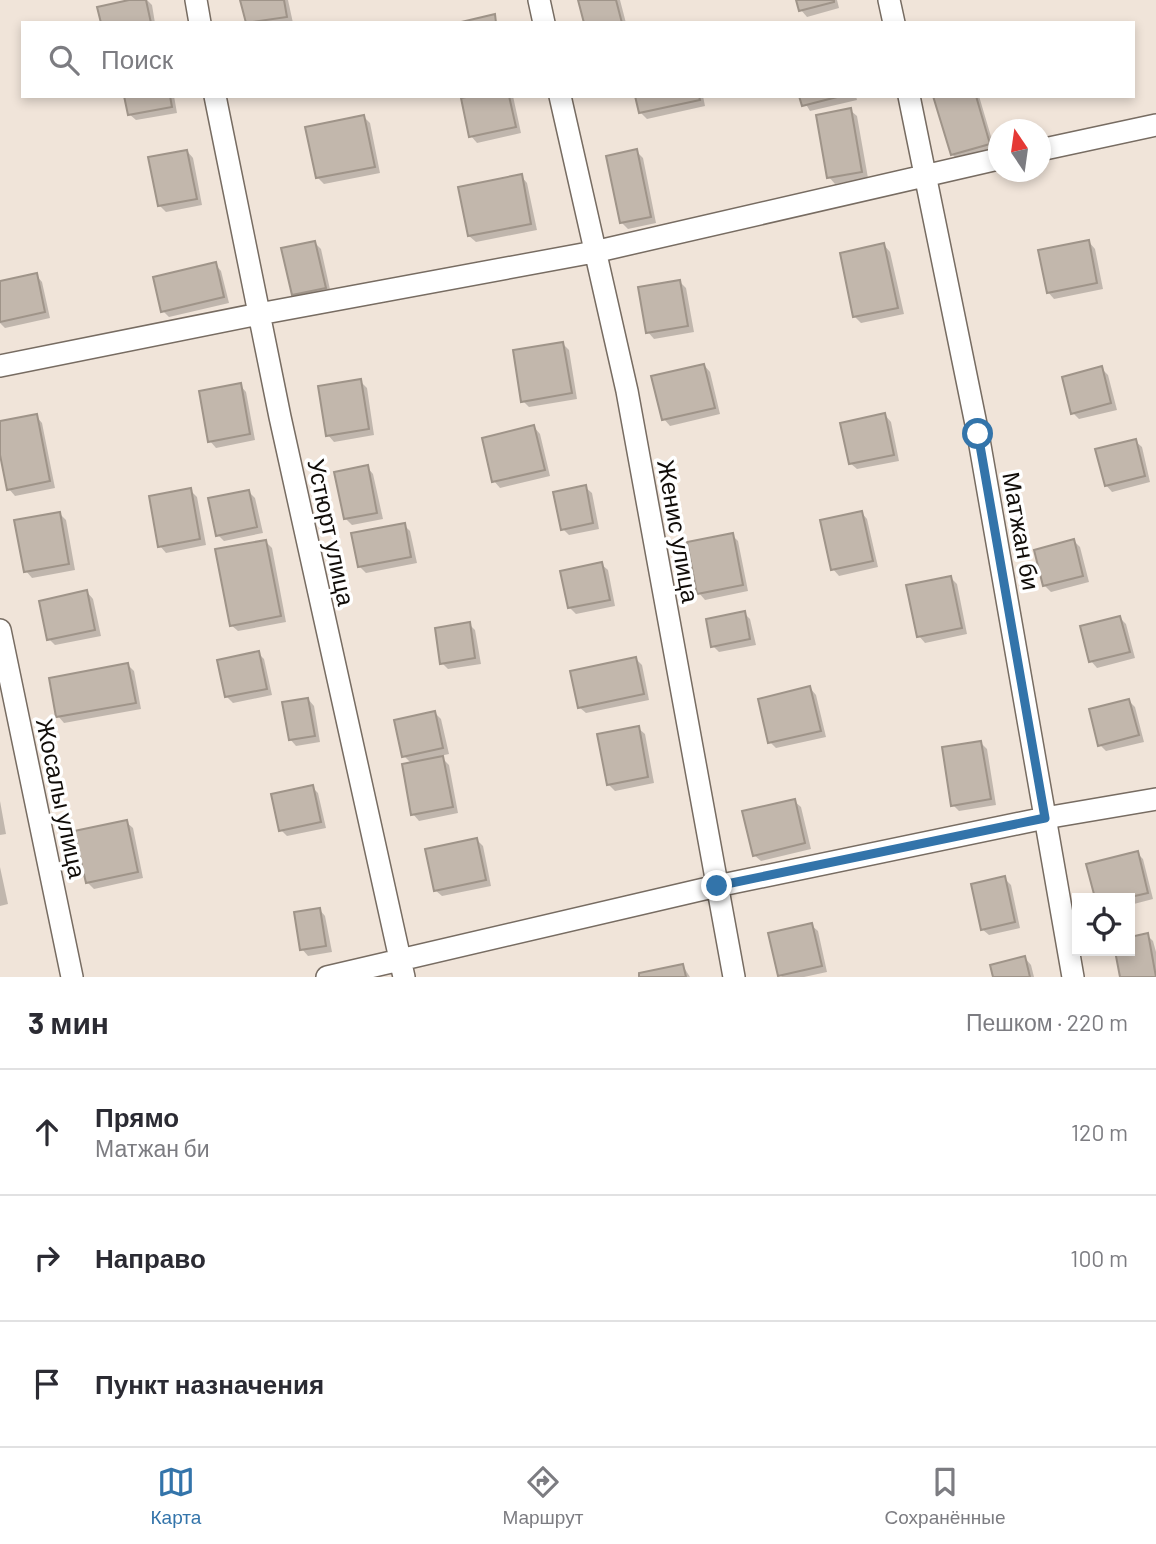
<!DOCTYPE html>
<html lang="ru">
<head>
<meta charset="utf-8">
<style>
	:root { --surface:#fff; --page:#f7f7f7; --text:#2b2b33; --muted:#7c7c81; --line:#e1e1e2; --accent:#3374aa }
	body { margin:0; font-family:Barlow,sans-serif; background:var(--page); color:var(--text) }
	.controls { position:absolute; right:21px; bottom:21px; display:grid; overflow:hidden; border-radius:0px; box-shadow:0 4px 10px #0003 }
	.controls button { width:63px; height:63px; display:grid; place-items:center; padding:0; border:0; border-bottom:2px solid var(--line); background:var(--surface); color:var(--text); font:35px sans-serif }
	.compass { position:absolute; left:988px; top:119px; width:63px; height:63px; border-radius:50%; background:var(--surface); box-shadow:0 4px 10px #0003; rotate:347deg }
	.stop { position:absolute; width:21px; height:21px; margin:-16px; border:5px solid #3374aa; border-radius:50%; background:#fff }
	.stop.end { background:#3374aa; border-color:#fff; box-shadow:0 2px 7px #0008 }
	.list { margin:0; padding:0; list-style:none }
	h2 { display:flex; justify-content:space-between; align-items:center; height:91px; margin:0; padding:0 28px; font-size:30px }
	h2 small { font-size:23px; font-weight:400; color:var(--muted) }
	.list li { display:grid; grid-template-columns:46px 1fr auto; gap:21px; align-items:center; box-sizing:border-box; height:126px; padding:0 28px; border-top:2px solid var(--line) }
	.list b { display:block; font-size:26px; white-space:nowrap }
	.list p { margin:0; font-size:23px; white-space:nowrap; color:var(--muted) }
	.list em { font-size:23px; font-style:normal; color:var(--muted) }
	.icon { flex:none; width:38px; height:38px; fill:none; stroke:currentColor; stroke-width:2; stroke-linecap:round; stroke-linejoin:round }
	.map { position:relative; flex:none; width:1156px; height:977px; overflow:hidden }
	.search { position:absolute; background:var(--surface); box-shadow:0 4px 10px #0003; left:21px; right:21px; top:21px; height:77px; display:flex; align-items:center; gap:18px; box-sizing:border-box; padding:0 24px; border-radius:0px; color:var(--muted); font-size:26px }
	.sheet { height:469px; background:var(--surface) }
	nav { display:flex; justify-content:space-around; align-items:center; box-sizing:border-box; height:98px; border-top:2px solid var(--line); background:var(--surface); font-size:19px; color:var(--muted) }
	nav a { display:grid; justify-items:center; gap:4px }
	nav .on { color:var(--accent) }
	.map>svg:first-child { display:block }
	.shadow { fill:#0003 }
	.building { fill:#c2b7ac; stroke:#9f9489; stroke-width:2 }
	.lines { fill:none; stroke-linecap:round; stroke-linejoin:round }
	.minor-casing { stroke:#776c62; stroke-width:24 }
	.minor { stroke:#fff; stroke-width:21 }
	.route { stroke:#3374aa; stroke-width:9 }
	.labels { text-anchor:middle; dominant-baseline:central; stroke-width:7; stroke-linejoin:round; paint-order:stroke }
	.street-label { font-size:24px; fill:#110d09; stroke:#fff }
</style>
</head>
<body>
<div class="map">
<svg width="1156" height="977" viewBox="0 0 1156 977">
	<rect width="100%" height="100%" fill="#f0e4d9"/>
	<!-- shadow -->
	<path class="shadow" d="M138,0H147L152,5L155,23H102Z
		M241,0H288L293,23H248Z
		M580,0H620L626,23H585Z
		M798,0H837L839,8L807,17L801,10Z
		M126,96H174L177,113L136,120L129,114Z
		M480,96H513L521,133L477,143L471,136Z
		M637,96H703L705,106L647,119L641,113Z
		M801,96H856L857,100L810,111Z
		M934,96H979L995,150L958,161L952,154Z
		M850,110L857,116L868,178L835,184L829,177Z
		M364,117L370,123L380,173L324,184L317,177Z
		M187,151L193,158L202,205L166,212L159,205Z
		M636,151L643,158L656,223L628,229L621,222Z
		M521,176L527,183L537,230L476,242L469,236Z
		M1089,242L1095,249L1103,289L1054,299L1048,292Z
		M315,243L321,249L331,294L300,301L293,295Z
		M884,245L890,252L904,314L861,323L855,317Z
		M215,264L221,271L229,303L169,317L163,311Z
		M36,275L42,282L50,318L5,328L0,323V283Z
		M680,282L686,288L694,332L654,339L648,332Z
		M563,344L569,350L577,399L529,407L523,401Z
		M704,365L710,372L720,414L670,426L664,419Z
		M1101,368L1108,375L1117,410L1079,419L1073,413Z
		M360,381L367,388L374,435L334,442L328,435Z
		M240,385L246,392L255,440L216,448L210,441Z
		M885,415L891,422L899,461L857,469L850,463Z
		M36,416L42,423L55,488L15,496L9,489L0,446V423Z
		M534,427L540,434L550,476L500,488L494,481Z
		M1135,441L1142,447L1150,482L1112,492L1106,485Z
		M367,467L373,474L383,519L352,525L346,519Z
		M585,487L592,493L599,529L569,535L563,529Z
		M190,490L197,497L206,545L166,553L160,546Z
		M249,492L255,498L263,533L224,541L218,535Z
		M861,512L867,519L878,567L839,576L833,569Z
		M59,513L66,520L75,570L32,578L26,571Z
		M404,525L410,531L417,563L366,573L359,566Z
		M732,535L738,541L748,591L705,600L699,593Z
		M1074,541L1080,547L1089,582L1051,592L1044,585Z
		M266,542L272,548L286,622L238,631L231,625Z
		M601,564L608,570L615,606L576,614L570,608Z
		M951,578L957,584L967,634L925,643L919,636Z
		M87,592L93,599L101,636L55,645L49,639Z
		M744,613L750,619L756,645L719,652L713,646Z
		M1120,618L1126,624L1135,658L1097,668L1091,661Z
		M469,624L475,630L481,664L448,669L442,663Z
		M258,653L264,659L272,695L233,703L227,697Z
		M635,658L642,665L649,700L586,713L579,707Z
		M128,665L134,671L141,709L64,723L58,716Z
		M810,688L816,695L826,737L776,748L770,742Z
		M308,699L314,706L320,742L296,746L290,739Z
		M1129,701L1135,707L1144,742L1106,751L1100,745Z
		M435,713L441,719L449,754L440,756L449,765L458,813L419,821L413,814L412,764L404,756Z
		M638,728L645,734L654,783L615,791L608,784Z
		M981,743L987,749L996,805L959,811L953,805Z
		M312,787L318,793L326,828L287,836L281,830Z
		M0,801L6,834L0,835Z
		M794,801L801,807L811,849L761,861L754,855Z
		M126,822L133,828L143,878L94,889L88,883Z
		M477,840L483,846L491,886L442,896L435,890Z
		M1137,853L1143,859L1153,899L1130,905V898H1097L1088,865Z
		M0,867L8,904L0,906Z
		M1004,878L1011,885L1020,928L989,935L982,929Z
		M319,909L325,916L332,952L308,956L302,949Z
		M811,925L818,931L827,972L804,977H782L780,975Z
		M1147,935L1153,941L1156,952V977H1122L1116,951H1130V939Z
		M1025,958L1031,965L1034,977H995Z
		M683,966L690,977H641Z"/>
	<!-- building -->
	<path class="building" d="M129,0H146L151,23H101L97,7Z
		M240,0H284L287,17L246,23Z
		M578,0H616L622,23H584Z
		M796,0H834V2L799,11Z
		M495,14L496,23H457Z
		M124,96H170L172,107L128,115Z
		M471,96H509L516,127L469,137L461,98Z
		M635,96H699L700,100L639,113Z
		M799,96H841L802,106Z
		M933,96H976L990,144L951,155Z
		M851,108L862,172L827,178L816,115Z
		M364,115L375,167L316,178L305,127Z
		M637,149L651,217L620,223L606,156Z
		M187,150L197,199L158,206L148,157Z
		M522,174L531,224L468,236L458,187Z
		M1089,240L1097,283L1047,293L1038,250Z
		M315,241L326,288L292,295L281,248Z
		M884,243L898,308L853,317L840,253Z
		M216,262L224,297L161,312L153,277Z
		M37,273L45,312L0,322V281Z
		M680,280L688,326L646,333L638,287Z
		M563,342L572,393L521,402L513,350Z
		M704,364L715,408L662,420L651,376Z
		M1102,366L1111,403L1071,414L1062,377Z
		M361,379L369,429L326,436L318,386Z
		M241,383L250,434L208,442L199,391Z
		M885,413L894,455L849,464L840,423Z
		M37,414L50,481L7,490L0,455V421Z
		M534,425L545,470L492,482L482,438Z
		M1136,439L1145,476L1105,486L1095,449Z
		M368,465L377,513L344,519L334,472Z
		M586,485L593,523L561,530L553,492Z
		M191,488L200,539L158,547L149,496Z
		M249,490L257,527L216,536L208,498Z
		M862,511L873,561L831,570L820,520Z
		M60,512L69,564L24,572L14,520Z
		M405,523L411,557L358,567L351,533Z
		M733,533L743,585L697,594L687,542Z
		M1074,539L1083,576L1043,586L1034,550Z
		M266,540L281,616L230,626L215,549Z
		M602,562L610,600L568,608L560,571Z
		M951,576L962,628L917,637L906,585Z
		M87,590L95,630L47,640L39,601Z
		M745,611L750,639L711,647L706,619Z
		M1120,616L1130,652L1089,662L1080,626Z
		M470,622L475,658L440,664L435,628Z
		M259,651L267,689L225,697L217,660Z
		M636,657L644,694L578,708L570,671Z
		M128,663L136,703L56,717L49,678Z
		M810,686L821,731L768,743L758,699Z
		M308,698L315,736L289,740L282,702Z
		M1129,699L1139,735L1098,746L1089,709Z
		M435,711L443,748L402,757L394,720Z
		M639,726L648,777L607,785L597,734Z
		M981,741L991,799L951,806L942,747Z
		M443,756L453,807L411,815L402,764Z
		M313,785L321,822L279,831L271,794Z
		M795,799L805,843L753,856L742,811Z
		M127,820L138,872L86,883L74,831Z
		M477,838L486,880L434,891L425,849Z
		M1138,851L1148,893L1126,898H1095L1086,864Z
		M1005,876L1015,922L981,930L971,884Z
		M320,908L326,946L300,950L294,912Z
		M812,923L822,966L778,976L768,933Z
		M1148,933L1156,977H1120L1115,951H1130V937Z
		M1025,956L1030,977H993L990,965Z
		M683,964L686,977H639V973Z"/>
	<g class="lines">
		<defs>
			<path id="minor" d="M196,0L200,23
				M539,0L544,23
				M889,0L894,23
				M215,96L280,417L404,977
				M560,96L627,391L734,977
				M909,96L978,434L1073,977
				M1040,150L1156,125
				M0,366L259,314L594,252L998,159
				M0,630L72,977
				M327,977L717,886L1045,818L1156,799"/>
		</defs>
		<!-- minor casing -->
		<use href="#minor" class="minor-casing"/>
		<!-- minor -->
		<use href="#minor" class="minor"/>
	</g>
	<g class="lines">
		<!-- route -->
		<path class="route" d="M717,886L1045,818L978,434"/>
	</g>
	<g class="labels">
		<!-- street labels -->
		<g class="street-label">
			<text transform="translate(679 531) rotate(80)">Женис улица</text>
			<text transform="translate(1022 531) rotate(80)">Матжан би</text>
			<text transform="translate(332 532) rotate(78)">Устюрт улица</text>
			<text transform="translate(62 798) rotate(78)">Жосалы улица</text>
		</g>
	</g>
</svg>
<div class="controls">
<button><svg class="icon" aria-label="locate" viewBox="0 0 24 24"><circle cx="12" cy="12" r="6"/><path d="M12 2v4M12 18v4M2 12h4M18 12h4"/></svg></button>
</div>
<svg class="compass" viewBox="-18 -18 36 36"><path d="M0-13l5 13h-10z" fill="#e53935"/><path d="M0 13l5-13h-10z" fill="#7c7c81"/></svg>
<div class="stop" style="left:978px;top:434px"></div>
<div class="stop end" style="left:717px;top:886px"></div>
<div class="search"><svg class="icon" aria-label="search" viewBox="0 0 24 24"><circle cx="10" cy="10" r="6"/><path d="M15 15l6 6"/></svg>Поиск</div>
</div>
<section class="sheet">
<h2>3 мин<small>Пешком · 220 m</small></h2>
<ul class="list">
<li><svg class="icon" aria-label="ahead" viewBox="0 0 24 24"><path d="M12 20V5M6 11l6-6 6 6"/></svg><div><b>Прямо</b><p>Матжан би</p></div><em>120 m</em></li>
<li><svg class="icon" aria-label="right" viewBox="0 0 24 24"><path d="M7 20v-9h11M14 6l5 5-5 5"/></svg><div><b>Направо</b></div><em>100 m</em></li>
<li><svg class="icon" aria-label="arrive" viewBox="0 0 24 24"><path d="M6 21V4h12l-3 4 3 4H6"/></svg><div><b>Пункт назначения</b></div></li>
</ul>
</section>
<nav>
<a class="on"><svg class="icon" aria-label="map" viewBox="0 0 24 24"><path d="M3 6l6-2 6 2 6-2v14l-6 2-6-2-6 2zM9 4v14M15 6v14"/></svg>Карта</a>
<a><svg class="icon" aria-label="directions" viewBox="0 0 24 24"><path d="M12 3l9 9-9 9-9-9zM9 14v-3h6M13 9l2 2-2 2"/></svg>Маршрут</a>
<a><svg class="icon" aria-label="saved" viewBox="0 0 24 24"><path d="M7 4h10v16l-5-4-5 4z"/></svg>Сохранённые</a>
</nav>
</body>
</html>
